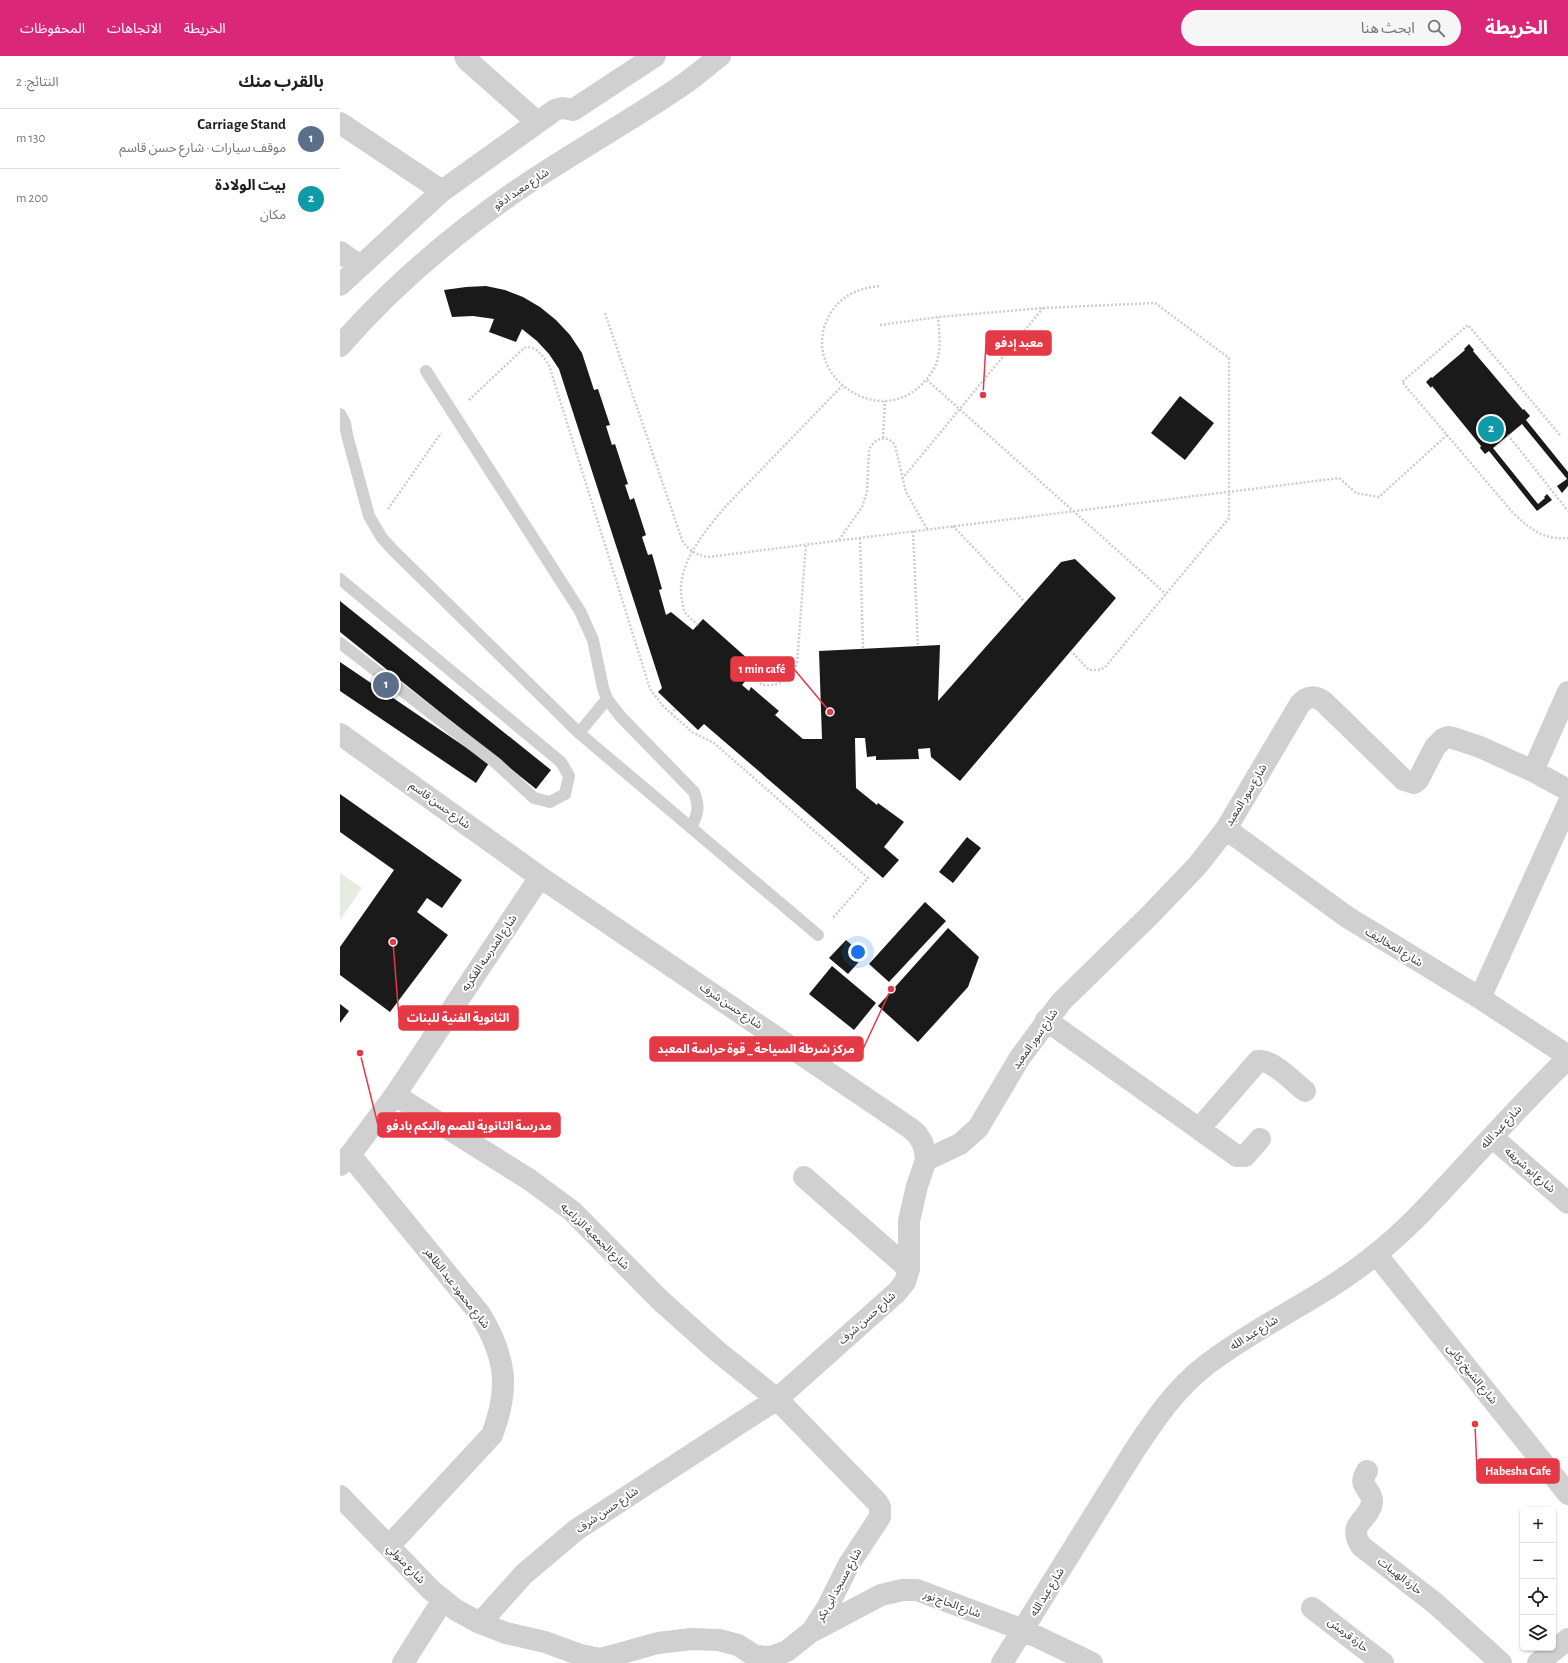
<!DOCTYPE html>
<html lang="ar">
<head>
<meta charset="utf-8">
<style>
	:root { --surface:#fff; --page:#f6f6f6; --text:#202124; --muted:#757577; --line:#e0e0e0; --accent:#db2777 }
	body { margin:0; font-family:"Alegreya Sans","Noto Sans Arabic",sans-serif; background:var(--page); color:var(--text); direction:rtl }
	.controls { position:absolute; right:12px; bottom:12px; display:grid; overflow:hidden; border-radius:6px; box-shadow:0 1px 3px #0004 }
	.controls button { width:36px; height:36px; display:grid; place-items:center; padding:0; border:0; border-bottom:1px solid var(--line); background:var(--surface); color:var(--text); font:20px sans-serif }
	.you { position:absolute; left:518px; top:896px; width:14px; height:14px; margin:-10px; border:3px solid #fff; border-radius:50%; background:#1a73e8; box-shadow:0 0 0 6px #1a73e833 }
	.badge { display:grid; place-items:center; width:26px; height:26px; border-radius:50%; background:var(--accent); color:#fff; font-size:13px; font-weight:700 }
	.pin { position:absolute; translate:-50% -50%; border:2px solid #fff; box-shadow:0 1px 4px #0006 }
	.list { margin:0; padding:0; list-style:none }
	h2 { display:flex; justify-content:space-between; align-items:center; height:52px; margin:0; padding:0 16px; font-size:17px }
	h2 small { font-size:13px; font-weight:400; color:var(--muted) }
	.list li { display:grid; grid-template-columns:26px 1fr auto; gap:12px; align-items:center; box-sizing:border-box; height:60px; padding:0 16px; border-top:1px solid var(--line) }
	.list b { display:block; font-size:15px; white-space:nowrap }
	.list p { margin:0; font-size:13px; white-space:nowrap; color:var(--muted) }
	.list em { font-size:13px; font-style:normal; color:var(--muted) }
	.icon { flex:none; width:22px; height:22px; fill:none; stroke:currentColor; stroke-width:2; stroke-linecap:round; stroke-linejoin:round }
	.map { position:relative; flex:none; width:1228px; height:1607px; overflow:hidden; direction:ltr }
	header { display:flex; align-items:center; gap:24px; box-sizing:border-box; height:56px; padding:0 20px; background:var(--accent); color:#fff }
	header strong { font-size:19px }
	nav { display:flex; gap:22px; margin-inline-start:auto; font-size:14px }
	.search { width:280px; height:36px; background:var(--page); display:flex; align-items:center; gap:10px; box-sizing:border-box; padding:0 14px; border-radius:22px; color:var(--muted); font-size:15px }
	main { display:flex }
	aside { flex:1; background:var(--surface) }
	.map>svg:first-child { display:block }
	.green { fill:#e6ecdf }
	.building { fill:#1a1a1a }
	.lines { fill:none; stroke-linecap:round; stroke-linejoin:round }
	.path { stroke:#cdcdcd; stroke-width:2.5; stroke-dasharray:2 2; stroke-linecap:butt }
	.lane { stroke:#d0d0d0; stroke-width:12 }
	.street { stroke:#d0d0d0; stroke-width:22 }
	.labels { text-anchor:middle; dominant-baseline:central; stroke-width:4; stroke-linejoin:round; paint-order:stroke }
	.street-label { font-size:11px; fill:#333; stroke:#fff }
	.leader { fill:none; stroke:#e63946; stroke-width:1.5 }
	.callout-dot { fill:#e63946; stroke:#fff; stroke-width:1.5 }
	.callout { fill:#e63946; stroke:#e63946; stroke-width:1.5 }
	.callout-label { font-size:12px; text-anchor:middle; font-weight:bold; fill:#fff }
</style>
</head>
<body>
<header>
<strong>الخريطة</strong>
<div class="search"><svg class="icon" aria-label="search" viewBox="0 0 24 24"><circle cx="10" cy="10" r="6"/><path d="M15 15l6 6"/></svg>ابحث هنا</div>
<nav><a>الخريطة</a><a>الاتجاهات</a><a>المحفوظات</a></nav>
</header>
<main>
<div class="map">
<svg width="1228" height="1607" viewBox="0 0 1228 1607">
	<rect width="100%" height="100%" fill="#fff"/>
	<!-- green -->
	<path class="green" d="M0,817L22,832L0,864Z"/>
	<!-- building -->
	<path class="building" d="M146,230L165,234L183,241L200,251L216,264L230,279L242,297L254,334L258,333L270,369L266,370L272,389L275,388L288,428L285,429L290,444L294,442L306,479L302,481L308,499L312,498L322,533L319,534L326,559L331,556L353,574L363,563L417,611L402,629L409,635L411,631L439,655L435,659L463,683H482L479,595L600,589L598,645L721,506L735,503L776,542L620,725L591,701L590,692L578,693L579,703L536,704V700L527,701L525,682H515L516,732L537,749L538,747L564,766L544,791L559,804L543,822L364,668L358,674L318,636L322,632L219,313L209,298L197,285L182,273L176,286L149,276L154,263L133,260L112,261L104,234L126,231Z
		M1129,288L1134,294L1133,295L1183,354L1184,353L1190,360L1186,364L1228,416V430L1222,437L1217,430L1227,423L1182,368L1153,392L1198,448L1205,442L1204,441L1207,438L1212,444L1197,455L1149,395L1145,398L1140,392L1141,390L1092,330L1091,332L1086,326L1091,321L1092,322L1125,294L1124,293Z
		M840,340L874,367L845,404L811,377Z
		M0,545L211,714L196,733L0,576Z
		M0,606L149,707L136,727L0,635Z
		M0,738L122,824L102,852L87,842L77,856L108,879L50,956L0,919V891L54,814L0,776Z
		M627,781L641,792L613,827L599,816Z
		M585,846L606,865L549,926L529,908Z
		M608,872L639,901L628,931L578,986L538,950Z
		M506,884L524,900L508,918L489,902Z
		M492,910L536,947L514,974L469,938Z
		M0,948L9,955L0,967Z"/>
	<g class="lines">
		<!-- path -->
		<path class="path" d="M539,230C517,232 498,241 488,262C460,318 537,373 581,329C589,321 596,312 598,301C601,288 599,274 598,261
			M265,257L342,484C348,494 356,499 368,501L999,422L1016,437L1039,441L1107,379
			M540,269L598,261L703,252L815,247L889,302V462L766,610L760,614H749L731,595
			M587,324L826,538
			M129,344L184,292C195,288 203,300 209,309L310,633L323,650L352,676L374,687L528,822L492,863
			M1168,379L1228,455
			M1220,379L1128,269L1062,326L1174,458C1192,474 1203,484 1228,482
			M543,382L545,345
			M562,423L703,252
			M48,453L101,377
			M613,470L685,546
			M573,475L578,590
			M520,482L523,593
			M499,484L522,451L527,436L529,394C534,382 547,378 555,389L566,436L587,473
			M358,569C354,565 348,561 345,556C343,553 343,548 342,544C335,510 364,477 384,452L502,330
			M411,619L422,629C440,630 449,625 457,608L466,488
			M331,658L336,652"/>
		<!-- lane -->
		<path class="lane" d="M86,315L240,555L253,584L263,632L267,643L281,661L354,736C360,752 358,757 351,772
			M0,358L5,367L7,379L29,460L42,482L54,495L239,677L478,879
			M0,523L221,706L229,720L225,738L210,746L194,742L156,707L0,587
			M239,677L267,643"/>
		<!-- street -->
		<path class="street" d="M125,0L127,4L197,66
			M0,67L102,135
			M0,196L20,210
			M0,229L102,135L215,54L222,52L233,54L315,0
			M0,290C52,230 114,178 179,133C233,96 291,65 344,28C357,19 368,9 380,0
			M0,678L200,821L570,1072L577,1078L582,1086L585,1095L586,1104L577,1130L569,1165V1213L565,1226L557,1236L437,1343L236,1474L184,1518L140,1567
			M1193,715L1228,734
			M886,773L1007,861L1140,942L1228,1000
			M1140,942L1228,748
			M706,964L897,1100H905L920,1083
			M859,1073L918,1005C930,1002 955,1027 965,1035
			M1152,1081L1228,1147
			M10,1099L140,1258C166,1301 170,1332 152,1379L49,1490
			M586,1104L620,1088L638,1072L679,1003L721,946L810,859L857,810L886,773L960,648C967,640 975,639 984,646L1064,724L1074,727L1078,724L1095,691L1103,683L1108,681L1113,682L1140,691L1193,715L1228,636
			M0,1109L10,1099L55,1039L200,821
			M464,1121L569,1213
			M1036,1198L1228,1438
			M1027,1415C1016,1432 1033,1432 1032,1446C1030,1465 1006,1466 1021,1490L1096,1548L1161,1607
			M0,1440L91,1534L116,1554L140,1567L166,1577L205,1586L241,1599L260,1603L318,1587L352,1583L379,1584L398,1589L415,1600L431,1601L447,1595L472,1575L487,1552L509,1508L540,1461V1451L537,1446L437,1343L377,1295L320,1244L232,1155L190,1124L55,1039
			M972,1552L1043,1607
			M473,1575L541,1539L562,1534H577L683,1574L752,1607
			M63,1607L103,1544
			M662,1607L794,1395C814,1365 835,1333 865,1310C919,1268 983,1242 1036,1198C1064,1176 1088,1150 1112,1124C1150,1083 1188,1041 1228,1002
			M1198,1607L1228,1583"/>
	</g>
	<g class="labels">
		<!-- street labels -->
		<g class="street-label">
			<text transform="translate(181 133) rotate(-34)">شارع معبد ادفو</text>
			<text transform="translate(906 739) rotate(-59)">شارع سور المعبد</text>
			<text transform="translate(100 749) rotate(36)">شارع حسن قاسم</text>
			<text transform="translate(1054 891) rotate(31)">شارع المخاليف</text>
			<text transform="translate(149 897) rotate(-56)">شارع المدرسه الفكريه</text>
			<text transform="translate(391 950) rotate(34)">شارع حسن شرف</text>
			<text transform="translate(695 983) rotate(-55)">شارع سور المعبد</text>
			<text transform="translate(1161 1071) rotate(-47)">شارع عبد الله</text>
			<text transform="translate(1190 1114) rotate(41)">شارع ابو شريفه</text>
			<text transform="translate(255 1180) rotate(44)">شارع الجمعية الزراعيه</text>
			<text transform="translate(117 1232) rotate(52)">شارع محمود عبد الظاهر</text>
			<text transform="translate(527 1262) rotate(-42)">شارع حسن شرف</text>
			<text transform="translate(914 1277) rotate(-32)">شارع عبد الله</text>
			<text transform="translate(1132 1318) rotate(51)">شارع الشيخ ركابى</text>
			<text transform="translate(267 1454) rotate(-34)">شارع حسن شرف</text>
			<text transform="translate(66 1508) rotate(46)">شارع متولي</text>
			<text transform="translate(1060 1520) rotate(38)">حارة الهيبات</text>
			<text transform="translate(499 1529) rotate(-61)">شارع مسجد ابى بكر</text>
			<text transform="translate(707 1536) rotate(-58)">شارع عبد الله</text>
			<text transform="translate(612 1548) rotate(20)">شارع الحاج نور</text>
			<text transform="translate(1008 1579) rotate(38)">حارة قرمش</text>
		</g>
	</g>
	<!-- callouts -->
	<path class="leader" d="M643 339L646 287M490 656L454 613M53 886L59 962M551 933L523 993M20 997L38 1069M1135 1368L1137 1415"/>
	<g class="callout-dot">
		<circle cx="643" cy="339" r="4"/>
		<circle cx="490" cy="656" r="4"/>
		<circle cx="53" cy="886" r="4"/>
		<circle cx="551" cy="933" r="4"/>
		<circle cx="20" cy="997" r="4"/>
		<circle cx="1135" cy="1368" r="4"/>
	</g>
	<g class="callout">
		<rect x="646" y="275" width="65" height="24" rx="4"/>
		<rect x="391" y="601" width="63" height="24" rx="4"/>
		<rect x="59" y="950" width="119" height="24" rx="4"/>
		<rect x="310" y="981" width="213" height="24" rx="4"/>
		<rect x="38" y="1057" width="182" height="24" rx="4"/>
		<rect x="1137" y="1403" width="82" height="24" rx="4"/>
	</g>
	<g class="callout-label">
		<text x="679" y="291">معبد إدفو</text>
		<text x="422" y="617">1 min café</text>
		<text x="118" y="966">الثانوية الفنية للبنات</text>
		<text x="416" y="997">مركز شرطة السياحة _ قوة حراسة المعبد</text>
		<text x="129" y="1074">مدرسة الثانوية للصم والبكم بادفو</text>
		<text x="1178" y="1419">Habesha Cafe</text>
	</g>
</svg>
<div class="controls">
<button>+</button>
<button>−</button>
<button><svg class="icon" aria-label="locate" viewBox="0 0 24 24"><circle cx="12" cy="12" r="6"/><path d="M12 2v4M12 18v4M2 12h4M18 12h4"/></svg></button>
<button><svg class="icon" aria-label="layers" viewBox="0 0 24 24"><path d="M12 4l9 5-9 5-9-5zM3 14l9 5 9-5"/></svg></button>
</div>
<div class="you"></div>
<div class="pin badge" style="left:46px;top:629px;background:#5c6f8a">1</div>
<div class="pin badge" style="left:1151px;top:373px;background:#0f9aa8">2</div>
</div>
<aside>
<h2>بالقرب منك<small>النتائج: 2</small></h2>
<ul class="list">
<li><span class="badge" style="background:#5c6f8a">1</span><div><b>Carriage Stand</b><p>موقف سيارات · شارع حسن قاسم</p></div><em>130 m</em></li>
<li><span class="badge" style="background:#0f9aa8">2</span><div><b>بيت الولادة</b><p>مكان</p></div><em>200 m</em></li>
</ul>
</aside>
</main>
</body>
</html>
